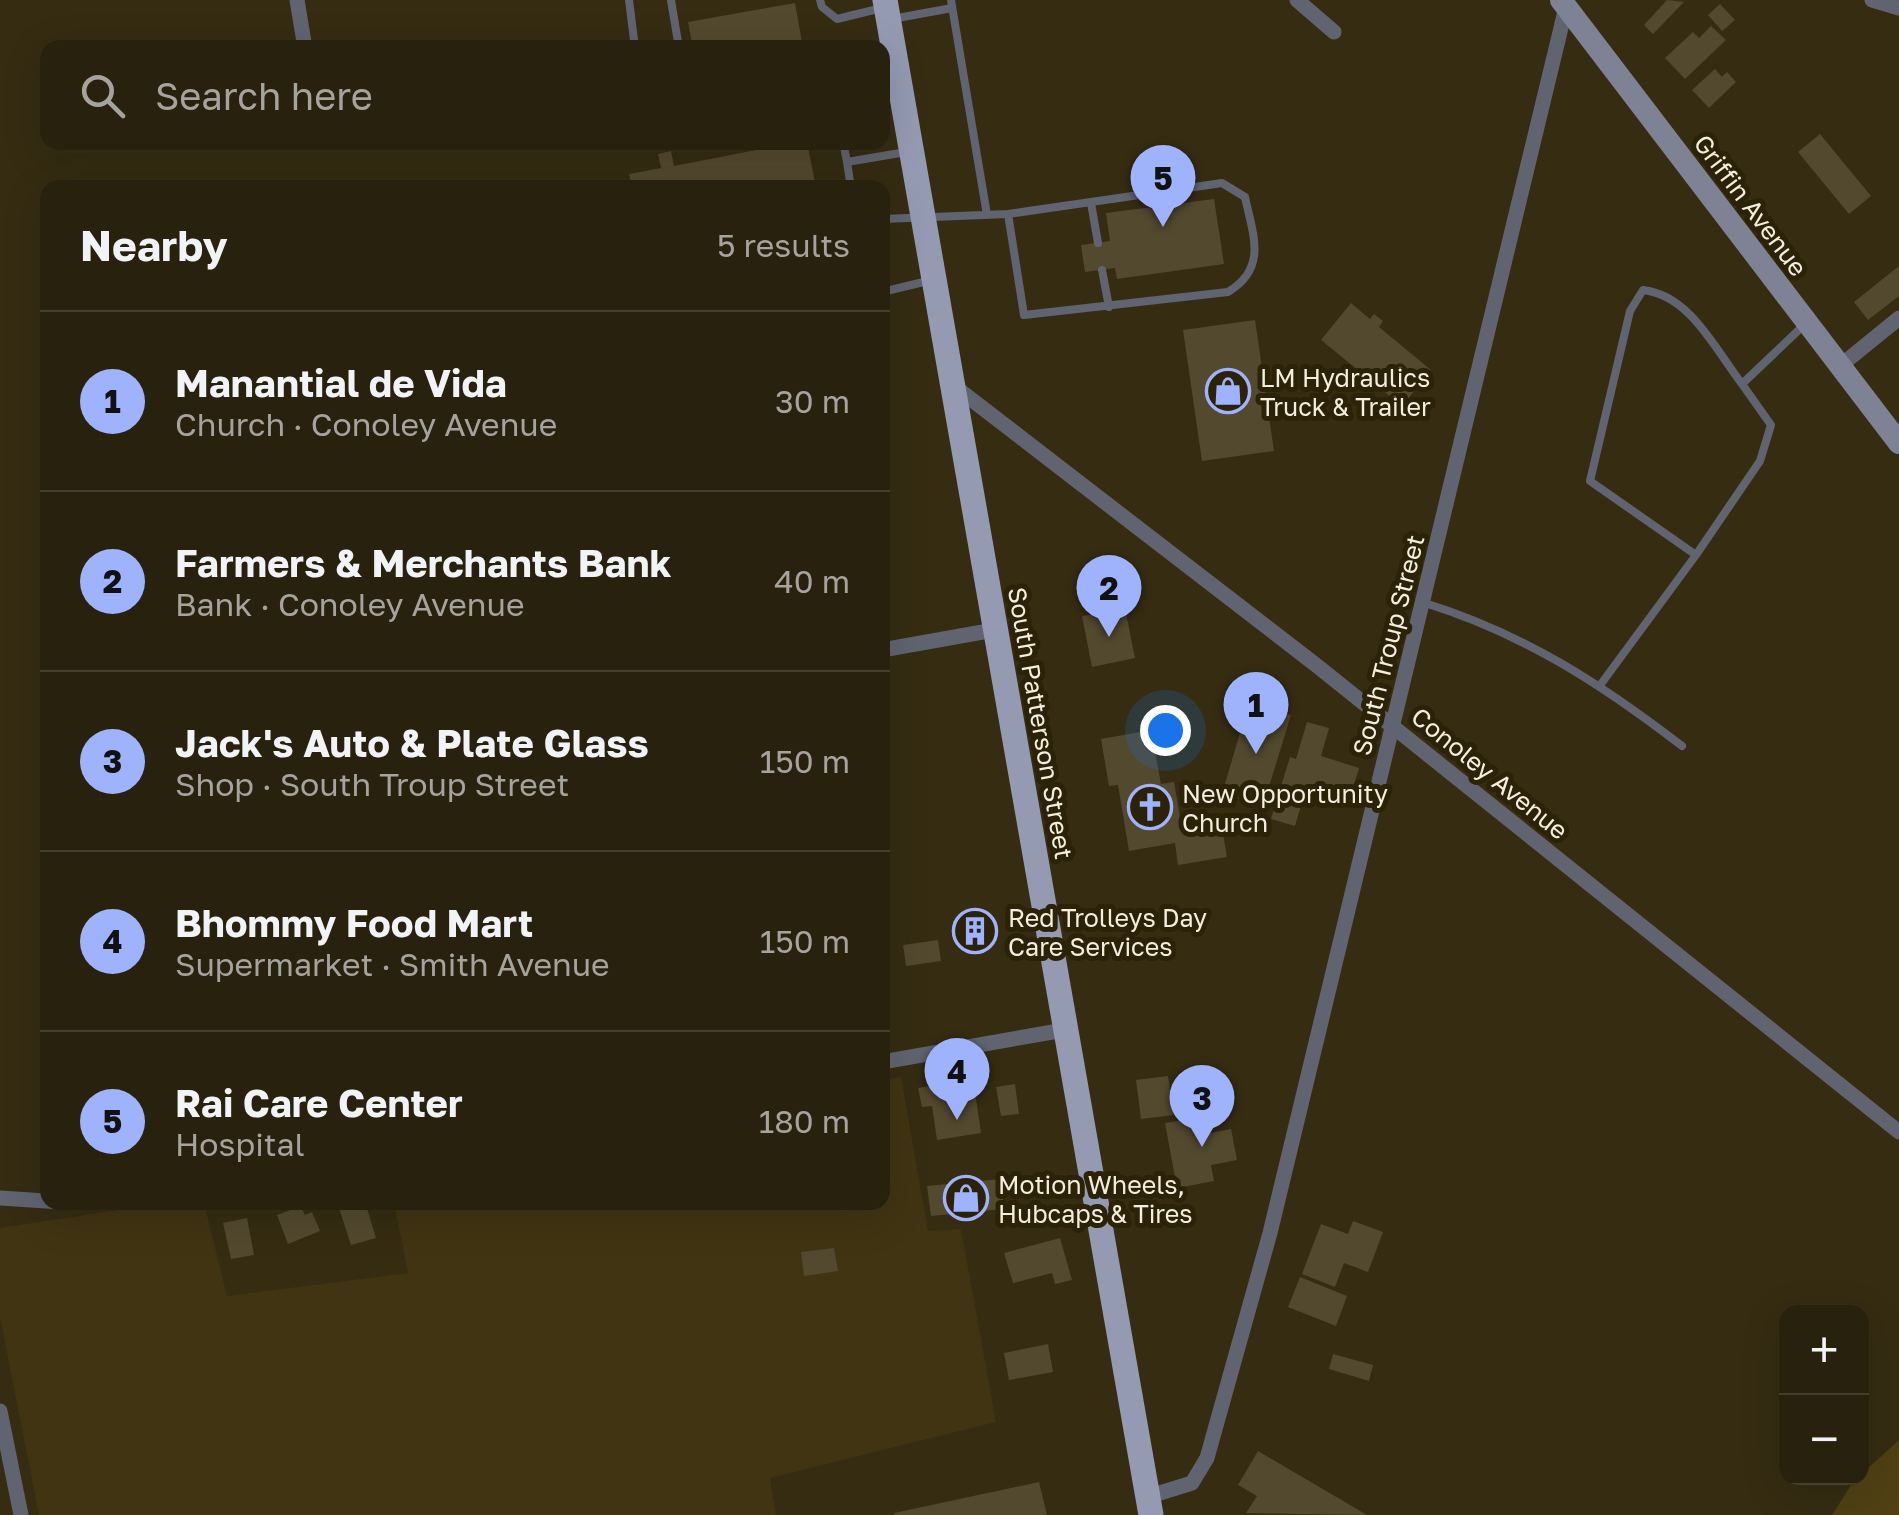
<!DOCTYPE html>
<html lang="en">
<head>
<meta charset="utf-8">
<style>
	:root { --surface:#28210e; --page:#302917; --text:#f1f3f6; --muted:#a5a39e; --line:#443e2e; --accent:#9fb3fd }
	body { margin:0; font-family:"Golos Text",sans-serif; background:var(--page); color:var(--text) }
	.controls { position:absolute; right:30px; bottom:30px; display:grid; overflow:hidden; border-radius:20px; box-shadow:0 10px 40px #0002 }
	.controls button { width:90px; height:90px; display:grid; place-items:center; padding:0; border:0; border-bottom:2px solid var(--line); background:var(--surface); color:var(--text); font:50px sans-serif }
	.you { position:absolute; left:1165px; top:730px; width:35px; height:35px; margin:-25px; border:8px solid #fff; border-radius:50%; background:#1a73e8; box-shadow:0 0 0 15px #1a73e833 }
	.badge { display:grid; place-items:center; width:65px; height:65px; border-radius:50%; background:var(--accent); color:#111; font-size:32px; font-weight:700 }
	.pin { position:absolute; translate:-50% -82px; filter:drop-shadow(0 2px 5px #0008) }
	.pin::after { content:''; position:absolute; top:52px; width:35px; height:30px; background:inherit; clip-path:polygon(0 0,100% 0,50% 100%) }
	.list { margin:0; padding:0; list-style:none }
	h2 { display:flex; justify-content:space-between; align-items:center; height:130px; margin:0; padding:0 40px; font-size:42px }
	h2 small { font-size:32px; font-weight:400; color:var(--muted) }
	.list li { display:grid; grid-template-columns:65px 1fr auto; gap:30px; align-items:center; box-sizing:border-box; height:180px; padding:0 40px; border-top:2px solid var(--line) }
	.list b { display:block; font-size:38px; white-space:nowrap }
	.list p { margin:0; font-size:32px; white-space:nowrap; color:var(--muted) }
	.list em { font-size:32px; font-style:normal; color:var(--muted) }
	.icon { flex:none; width:55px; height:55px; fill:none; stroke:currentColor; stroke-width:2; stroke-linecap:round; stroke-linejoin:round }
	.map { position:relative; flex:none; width:1899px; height:1515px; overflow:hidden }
	.search { position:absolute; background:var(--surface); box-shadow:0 10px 40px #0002; left:40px; top:40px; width:850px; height:110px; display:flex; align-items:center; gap:25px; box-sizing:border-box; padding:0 35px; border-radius:20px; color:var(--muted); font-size:38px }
	.panel { position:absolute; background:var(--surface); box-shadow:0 10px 40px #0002; left:40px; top:180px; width:850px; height:1030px; border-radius:20px }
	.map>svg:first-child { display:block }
	.built { fill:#403412 }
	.green { fill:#504013 }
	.building { fill:#53492f }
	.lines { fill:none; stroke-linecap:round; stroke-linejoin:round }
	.lane { stroke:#606470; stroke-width:8 }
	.street { stroke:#606470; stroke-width:15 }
	.secondary { stroke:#7d8295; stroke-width:22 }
	.primary { stroke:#939ab2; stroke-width:25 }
	.labels { text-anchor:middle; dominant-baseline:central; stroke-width:10; stroke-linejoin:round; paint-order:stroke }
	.street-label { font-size:25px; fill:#f4eedf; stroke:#2b2208 }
	.poi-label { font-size:25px; fill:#f4eedf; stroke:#2b2208; text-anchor:start }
</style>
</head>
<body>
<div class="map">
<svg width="1899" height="1515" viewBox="0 0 1899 1515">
	<rect width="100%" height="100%" fill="#352c12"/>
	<!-- built -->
	<path class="built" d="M901,1077L928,1231L961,1229L996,1422L770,1478L776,1515H39L0,1317V1228L164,1203H204L227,1296L408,1273L394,1203L882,1202L883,1080Z"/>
	<!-- green -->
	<path class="green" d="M1899,1440V1515H1832L1853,1482Z"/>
	<!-- building -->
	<path class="building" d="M1667,0L1684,2L1653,34L1644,25Z
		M795,3L803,48H693L688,22Z
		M1720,4L1735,20L1722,31L1708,15Z
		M1711,26L1726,40L1685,79L1665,58L1693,32L1699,38Z
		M1715,69L1722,77L1727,72L1736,82L1709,108L1692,90Z
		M1820,134L1871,196L1849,214L1798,152Z
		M797,142H807L816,188H632L629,174L661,168L658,154L671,151L674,166Z
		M1214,199L1224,264L1117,279L1115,268L1085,272L1081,245L1110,241L1106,213Z
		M1899,266V296L1868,320L1854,302Z
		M1351,303L1370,319L1374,314L1383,321L1379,327L1431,370L1402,406L1321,340Z
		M1255,320L1274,451L1202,461L1183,330Z
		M1119,579L1135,658L1092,667L1082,616L1095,614L1089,585Z
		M1249,702L1291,715L1263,806L1222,794Z
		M1307,722L1329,728L1321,756L1359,768L1349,801L1306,788L1295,826L1271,819L1290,757L1296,759Z
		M1151,730L1161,784L1174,782L1183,835L1222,828L1227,857L1178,865L1175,843L1129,851L1118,785L1109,786L1101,739Z
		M987,910L997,940L963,951L953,921Z
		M938,940L941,961L906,966L903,945Z
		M1168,1076L1174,1115L1141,1119L1136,1080Z
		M973,1079L981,1133L937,1140L932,1106L922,1107L918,1088Z
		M1015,1084L1019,1114L1001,1116L996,1087Z
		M1202,1117L1205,1134L1231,1129L1237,1160L1211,1165L1214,1181L1177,1188L1165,1123Z
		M1001,1179L1004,1209L931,1216L927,1186Z
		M337,1202H365L376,1238L351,1245Z
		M301,1206L305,1215L312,1212L320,1231L288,1244L277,1215Z
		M247,1218L254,1255L231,1259L223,1223Z
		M1353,1221L1383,1232L1368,1272L1344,1263L1335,1287L1302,1274L1321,1224L1348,1234Z
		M1060,1238L1072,1280L1055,1284L1052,1273L1013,1283L1004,1253Z
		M834,1248L838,1271L804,1276L801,1252Z
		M1300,1277L1347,1296L1336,1326L1288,1307Z
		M1048,1344L1053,1372L1009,1380L1004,1353Z
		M1333,1354L1373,1365L1369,1381L1329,1369Z
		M1258,1451L1367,1515L1246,1513L1257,1496L1238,1485Z
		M1039,1482L1047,1515H894V1513Z"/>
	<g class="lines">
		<!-- lane -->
		<path class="lane" d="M629,0L635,48
			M671,0L679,48
			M820,0L822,7L837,19L882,8
			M951,0L987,215
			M892,19L952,8
			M843,142L847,162L906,152
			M847,162L851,188
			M1091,203L1098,243
			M882,219L1008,214L1024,315L1228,292C1268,268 1253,235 1245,197L1222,183L1008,214
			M1102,270L1109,307
			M882,292L932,280
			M1742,384L1771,425L1760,461L1696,555L1590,481L1630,311L1643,290C1690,295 1715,349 1742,384L1803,326
			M1425,603C1524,634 1600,683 1682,746
			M1601,684L1696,555"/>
		<!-- street -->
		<path class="street" d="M297,0L305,48
			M1297,0L1334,32
			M1872,0L1899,8
			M1840,366L1899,318
			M954,386L1316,665L1899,1132
			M882,650L994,630
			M882,1062L1064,1030
			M0,1198L61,1202
			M0,1411L21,1515
			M1147,1497L1192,1483L1207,1458L1270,1233L1567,3"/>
		<!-- secondary -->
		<path class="secondary" d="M1561,0L1899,443"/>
		<!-- primary -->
		<path class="primary" d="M885,0L1151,1515"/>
	</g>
	<!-- icons -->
	<defs>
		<symbol id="shop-ring" viewBox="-11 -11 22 22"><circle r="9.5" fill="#2b2208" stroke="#9fb3fd" stroke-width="1.5"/><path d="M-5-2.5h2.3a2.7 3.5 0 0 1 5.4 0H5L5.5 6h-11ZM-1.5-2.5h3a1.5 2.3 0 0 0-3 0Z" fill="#9fb3fd"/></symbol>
		<symbol id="church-ring" viewBox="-11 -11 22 22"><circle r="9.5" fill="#2b2208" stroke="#9fb3fd" stroke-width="1.5"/><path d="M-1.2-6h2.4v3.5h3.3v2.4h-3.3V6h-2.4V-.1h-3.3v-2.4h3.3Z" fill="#9fb3fd"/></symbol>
		<symbol id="building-ring" viewBox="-11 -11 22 22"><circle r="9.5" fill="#2b2208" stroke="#9fb3fd" stroke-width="1.5"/><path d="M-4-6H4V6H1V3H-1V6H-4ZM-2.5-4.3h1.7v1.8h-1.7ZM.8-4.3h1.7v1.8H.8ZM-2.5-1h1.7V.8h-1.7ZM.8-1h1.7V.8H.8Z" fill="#9fb3fd"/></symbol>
	</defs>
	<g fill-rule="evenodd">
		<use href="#shop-ring" x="1203" y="366" width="50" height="50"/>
		<use href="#church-ring" x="1125" y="782" width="50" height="50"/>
		<use href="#building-ring" x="950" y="906" width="50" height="50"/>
		<use href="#shop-ring" x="941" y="1173" width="50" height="50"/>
	</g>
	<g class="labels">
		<!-- street labels -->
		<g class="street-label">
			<text transform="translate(1751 205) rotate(53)">Griffin Avenue</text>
			<text transform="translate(1388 645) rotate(-76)">South Troup Street</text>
			<text transform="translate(1041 723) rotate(80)">South Patterson Street</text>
			<text transform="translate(1490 773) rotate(39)">Conoley Avenue</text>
		</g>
		<!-- poi labels -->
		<g class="poi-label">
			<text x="1260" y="377">LM Hydraulics<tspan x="1260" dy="29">Truck &amp; Trailer</tspan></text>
			<text x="1182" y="793">New Opportunity<tspan x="1182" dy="29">Church</tspan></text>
			<text x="1008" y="917">Red Trolleys Day<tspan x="1008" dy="29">Care Services</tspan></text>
			<text x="998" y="1184">Motion Wheels,<tspan x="998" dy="29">Hubcaps &amp; Tires</tspan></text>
		</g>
	</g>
</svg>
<div class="controls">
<button>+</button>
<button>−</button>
</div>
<div class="you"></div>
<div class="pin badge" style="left:1256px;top:754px">1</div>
<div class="pin badge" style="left:1109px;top:637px">2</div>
<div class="pin badge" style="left:1202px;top:1147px">3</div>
<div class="pin badge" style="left:957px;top:1120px">4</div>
<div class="pin badge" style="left:1163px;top:227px">5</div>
<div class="search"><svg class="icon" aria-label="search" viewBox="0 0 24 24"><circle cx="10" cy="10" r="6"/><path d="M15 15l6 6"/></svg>Search here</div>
<section class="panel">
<h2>Nearby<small>5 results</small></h2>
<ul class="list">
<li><span class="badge">1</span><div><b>Manantial de Vida</b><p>Church · Conoley Avenue</p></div><em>30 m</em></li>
<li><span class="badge">2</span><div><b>Farmers &amp; Merchants Bank</b><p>Bank · Conoley Avenue</p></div><em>40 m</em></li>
<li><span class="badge">3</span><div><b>Jack's Auto &amp; Plate Glass</b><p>Shop · South Troup Street</p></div><em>150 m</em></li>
<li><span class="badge">4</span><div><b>Bhommy Food Mart</b><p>Supermarket · Smith Avenue</p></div><em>150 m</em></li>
<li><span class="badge">5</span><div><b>Rai Care Center</b><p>Hospital</p></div><em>180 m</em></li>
</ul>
</section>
</div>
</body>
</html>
